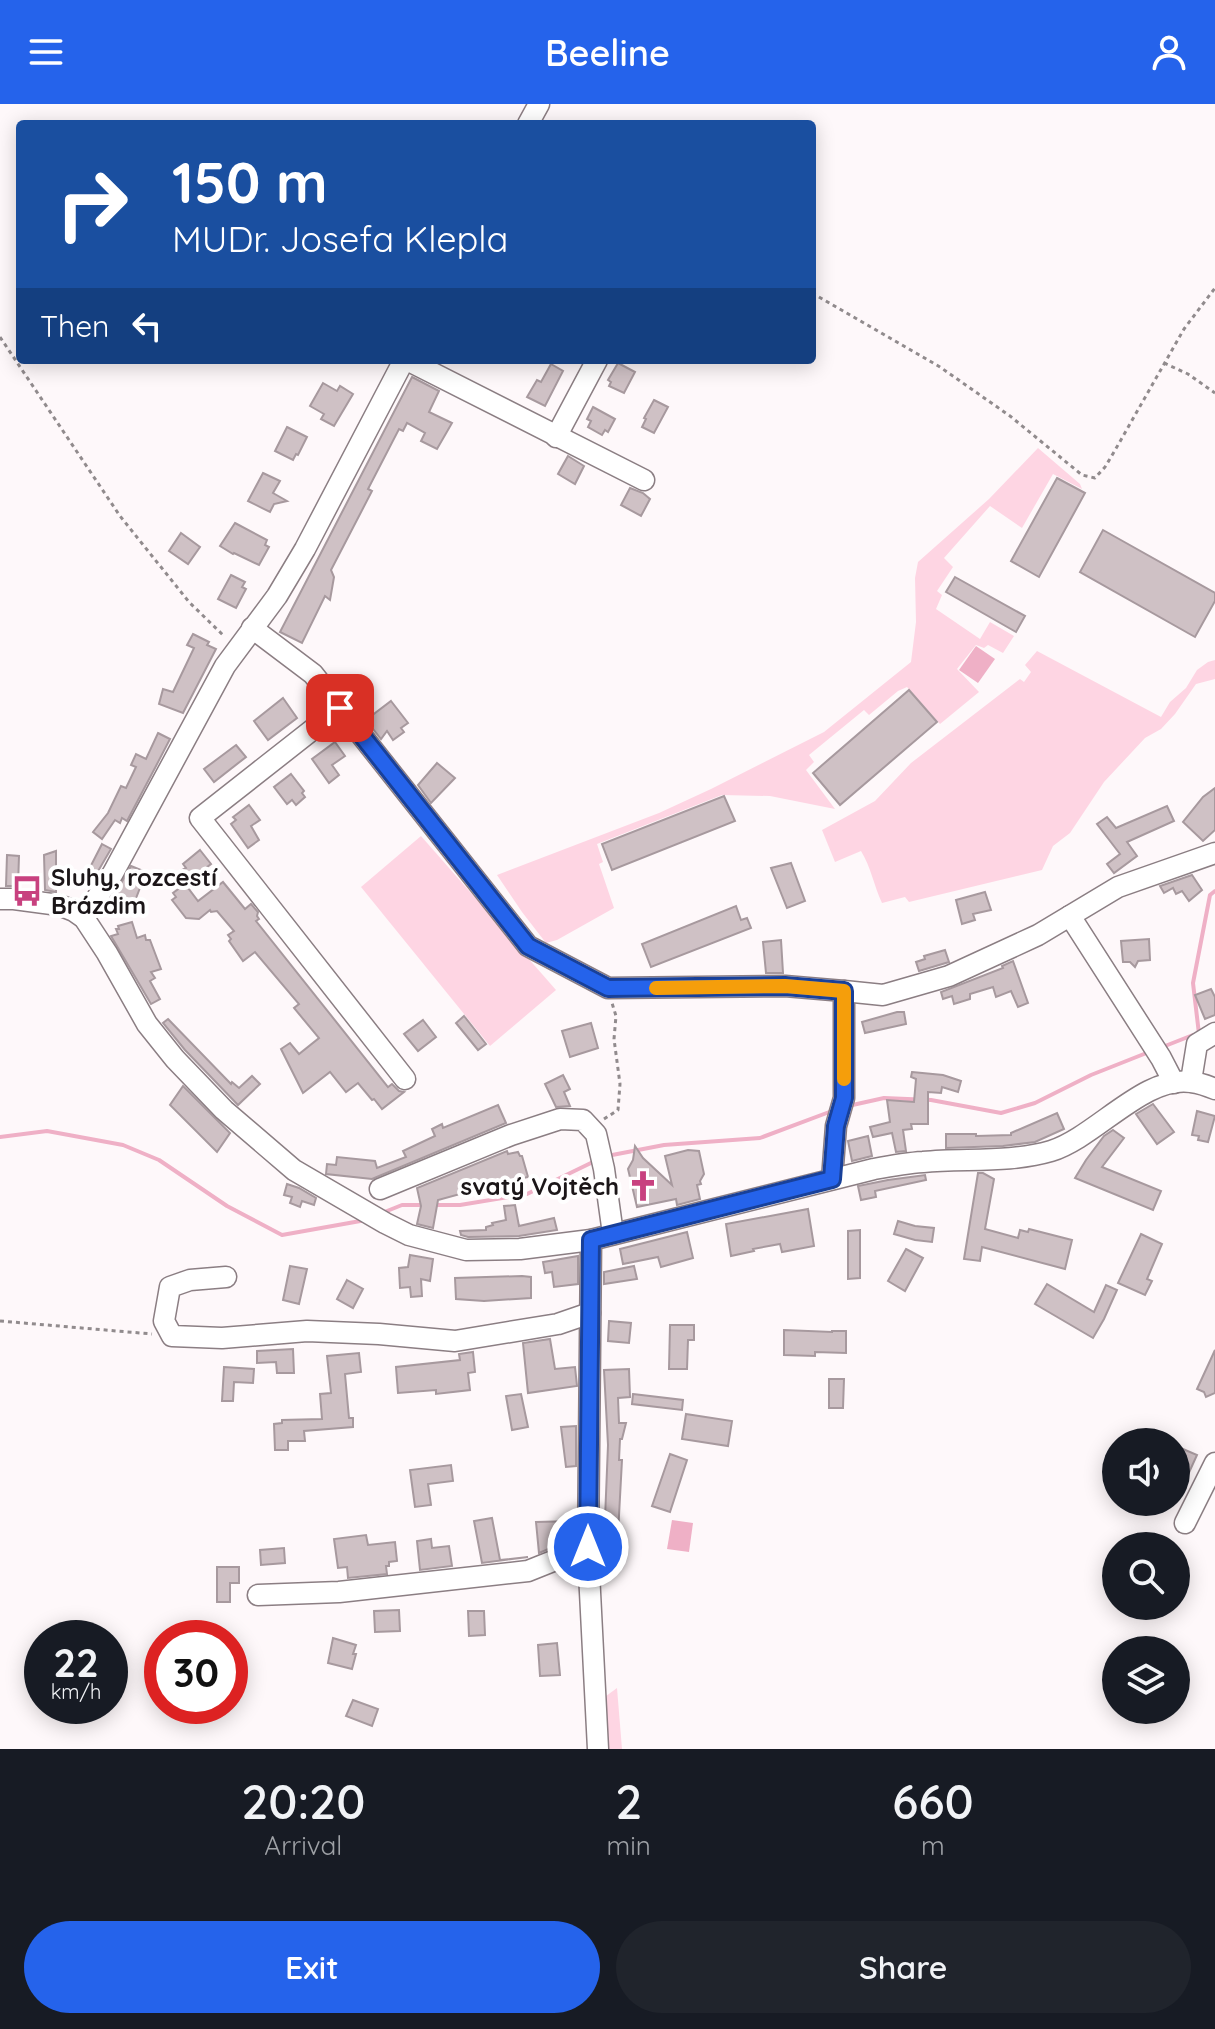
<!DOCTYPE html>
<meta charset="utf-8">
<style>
:root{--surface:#171b24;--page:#20242c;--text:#f1f3f6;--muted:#9ea1a6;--accent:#2563eb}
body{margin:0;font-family:Quicksand,sans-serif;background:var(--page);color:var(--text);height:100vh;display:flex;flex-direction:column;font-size:30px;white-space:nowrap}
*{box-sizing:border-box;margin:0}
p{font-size:26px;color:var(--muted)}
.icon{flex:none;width:44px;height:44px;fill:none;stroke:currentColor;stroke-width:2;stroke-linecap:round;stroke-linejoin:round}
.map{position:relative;height:1645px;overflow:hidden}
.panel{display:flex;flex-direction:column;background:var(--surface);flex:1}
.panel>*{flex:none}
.top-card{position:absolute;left:16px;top:16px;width:800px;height:244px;border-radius:8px;box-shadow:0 4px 20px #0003;background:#1a4fa0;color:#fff;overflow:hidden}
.controls{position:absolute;left:1102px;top:1324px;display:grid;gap:16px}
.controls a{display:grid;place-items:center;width:88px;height:88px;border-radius:50%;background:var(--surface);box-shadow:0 4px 20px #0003;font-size:40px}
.speed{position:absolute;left:24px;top:1516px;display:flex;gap:16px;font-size:40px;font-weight:700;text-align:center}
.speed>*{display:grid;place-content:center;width:104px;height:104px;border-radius:50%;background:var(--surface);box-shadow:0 4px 20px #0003;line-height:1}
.speed small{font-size:20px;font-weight:400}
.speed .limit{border:12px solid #d22;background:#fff;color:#111}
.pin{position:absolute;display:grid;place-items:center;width:68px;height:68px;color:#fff;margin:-34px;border-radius:16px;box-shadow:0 4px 12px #0006}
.me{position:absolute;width:88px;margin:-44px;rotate:0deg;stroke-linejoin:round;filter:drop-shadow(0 0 6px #0008)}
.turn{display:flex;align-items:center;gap:28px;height:168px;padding:0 24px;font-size:36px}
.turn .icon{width:104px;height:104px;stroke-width:2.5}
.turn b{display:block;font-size:56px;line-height:68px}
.then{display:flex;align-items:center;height:76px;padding:0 24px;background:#0003;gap:16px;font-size:30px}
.eta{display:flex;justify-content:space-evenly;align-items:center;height:136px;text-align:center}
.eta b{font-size:48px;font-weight:600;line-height:56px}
.cta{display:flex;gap:16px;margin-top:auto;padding:16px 24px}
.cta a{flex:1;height:92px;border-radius:48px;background:var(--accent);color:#fff;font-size:32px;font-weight:600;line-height:92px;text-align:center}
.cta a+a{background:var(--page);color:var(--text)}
header{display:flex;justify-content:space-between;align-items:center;height:104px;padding:0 24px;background:var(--accent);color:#fff;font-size:36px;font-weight:600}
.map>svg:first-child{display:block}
</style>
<header><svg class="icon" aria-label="menu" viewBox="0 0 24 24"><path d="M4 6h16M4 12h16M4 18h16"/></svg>Beeline<svg class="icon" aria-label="person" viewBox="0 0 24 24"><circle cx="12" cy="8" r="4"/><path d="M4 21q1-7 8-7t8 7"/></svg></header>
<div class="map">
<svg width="1215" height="1645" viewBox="0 0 1215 1645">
<rect width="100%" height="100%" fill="#fef8fa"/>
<g fill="#fed5e3">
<path d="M1038,344L1080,380L1082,385L1053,370L1022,424L990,402L944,454L953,463L937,487L942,491L936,505L980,535L990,518L1014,532L1003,549L988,541L984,544L976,541L957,565L979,588L940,620L907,583L898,587L869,611L864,606L809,651L814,658L806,666L835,705L770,692L722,691L597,740L603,758L599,760L614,804L557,836L546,839L522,808L497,771L659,709L711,685L824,628L911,558L916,518L915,474L918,458L989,395Z"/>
<path d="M1037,547L1161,613L1170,598L1186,584L1197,566L1208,558L1215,556V575L1196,580L1175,610L1161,625L1145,634L1104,678L1070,729L1053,742L1042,766L909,798L905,793L882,799C874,782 871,763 861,747L835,758L822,726L875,697L911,659L1020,575L1024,578L1031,568L1025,561Z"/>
<path d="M421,732L556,886L490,942L361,783Z"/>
<path d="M617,1584L622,1645H604L598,1598Z"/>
</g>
<g fill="#efb0c6">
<path d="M976,542L995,555L978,579L959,566Z"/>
<path d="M672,1416L693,1419L689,1448L667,1445Z"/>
</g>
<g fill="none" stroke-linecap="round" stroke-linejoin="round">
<g stroke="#efb0c6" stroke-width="4">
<path d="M1199,930L1193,879L1210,791L1215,787"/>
<path d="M1160,944L1193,931"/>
<path d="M848,1002L884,994L931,996L1001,1009L1035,999L1091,971L1149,948"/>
<path d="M0,1033L47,1027L123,1041L159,1056L227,1102L282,1131L366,1116"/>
<path d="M607,1052L664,1041L760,1034L832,1007"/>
<path d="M432,1101H460L527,1090L595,1057"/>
<path d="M382,1109L402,1101H423"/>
</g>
</g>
<g fill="#cfc1c5" stroke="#a7999e" stroke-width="2">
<path d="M618,259L635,268L624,289L609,282L611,278L608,276Z"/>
<path d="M551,260L563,267L545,302L527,293L537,276L541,278Z"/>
<path d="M412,273L439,287L429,308L452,319L437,345L421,337L425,329L407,319L403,327L399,325L368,385L372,387L331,466L334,473L330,496L325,492L302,539L280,528Z"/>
<path d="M323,279L337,287L340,282L353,290L334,322L321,315L324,310L310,302Z"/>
<path d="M654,296L668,303L654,329L642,323L646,315L644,314Z"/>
<path d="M593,303L615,315L608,328L605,326L602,331L588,323L591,317L587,315Z"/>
<path d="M287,323L307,333L298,351L296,350L293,356L275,347Z"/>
<path d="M568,352L584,362L575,380L558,370Z"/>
<path d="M263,369L280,377L273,389L287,397L274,400L270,408L248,397Z"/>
<path d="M1057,374L1085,389L1039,473L1011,457Z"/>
<path d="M630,384L643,389L650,395L641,412L621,401Z"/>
<path d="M235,419L267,436L265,441L269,443L259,461L234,449L233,450L220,442Z"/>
<path d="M1103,426L1215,489V497L1195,533L1080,468Z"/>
<path d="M181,429L200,443L188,460L169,447Z"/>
<path d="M231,471L245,478L242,483L246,485L236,504L218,495Z"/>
<path d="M955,473L1025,512L1016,528L946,488Z"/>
<path d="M193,530L209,538L207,541L216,545L183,609L159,600L163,585L173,588L194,544L187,541Z"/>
<path d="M909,586L937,618L840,701L813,669Z"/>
<path d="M283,594L297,614L268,636L254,617Z"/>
<path d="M391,597L408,619L401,624L404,628L393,636L387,627L381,635L366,616Z"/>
<path d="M158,629L170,635L156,662L127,717L122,714L120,719L115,716L102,735L93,728L108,709L121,682L126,684L136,663L131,661L136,650L146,655Z"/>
<path d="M335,638L345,652L332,661L339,671L329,679L312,655Z"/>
<path d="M236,641L246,653L214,678L204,665Z"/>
<path d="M437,659L455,674L431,699L418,681Z"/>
<path d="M291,670L304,687L302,689L305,693L296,701L292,696L287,700L274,683Z"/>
<path d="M1215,684V726L1203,737L1183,718L1203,693Z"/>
<path d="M724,692L735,717L612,766L602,740Z"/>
<path d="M249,701L260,716L251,722L259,736L248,744L231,720L236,716L233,713Z"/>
<path d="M1167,702L1174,717L1127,738L1137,752L1114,769L1107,760L1120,750L1097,720L1107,713L1116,724Z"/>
<path d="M102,740L111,745L90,781L83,777Z"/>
<path d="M200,746L211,760L190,776L182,766L186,764L183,760Z"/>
<path d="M56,747V788L45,786L44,751Z"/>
<path d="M7,751L19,752L18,782H6Z"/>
<path d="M791,759L805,797L787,804L771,764Z"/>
<path d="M131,762L146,768L135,797L139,798L136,809L112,803L116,788Z"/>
<path d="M1192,771L1202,786L1189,797L1182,787L1176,790L1173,784L1164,789L1160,782Z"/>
<path d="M223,778L245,805L251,800L258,808L257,812L259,815L256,817L388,983L392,980L399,987L404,988L382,1005L374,995L372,996L358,979L346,988L330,968L303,989L281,945L290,939L299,950L319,934L294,904L299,900L255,848L243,857L229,837L231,835L228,831L234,827L217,807L211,808L210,806L199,815L186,814L172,796L176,793L173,789L185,780L198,797Z"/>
<path d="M985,788L991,806L973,810L975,816L962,820L956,796Z"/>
<path d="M736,802L741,816L747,814L751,824L651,863L642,840Z"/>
<path d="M132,818L137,834L145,831L146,836H150L161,865L151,868L155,874L150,877L160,895L151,900L111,832L118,830L116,825H119L118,822Z"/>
<path d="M1149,835L1150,856L1138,857L1135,863L1130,858H1123L1121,837Z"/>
<path d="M781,836L783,869H766L763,838Z"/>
<path d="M945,846L949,858L919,867L916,858L925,855L924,852Z"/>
<path d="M1013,857L1028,899L1018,903L1011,887L996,893L993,883L970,890V895L954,900L952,892L943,895L941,888L1003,864L1002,862Z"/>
<path d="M1211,885L1215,893V911L1205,915L1195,891Z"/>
<path d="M897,908H904L906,920L865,929L862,918Z"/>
<path d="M464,912L486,940L478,946L456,919Z"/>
<path d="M168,915L231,980L232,978L239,984L252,972L260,980L238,1001L185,946L163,919Z"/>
<path d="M423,916L436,933L418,947L404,930Z"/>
<path d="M591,919L598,944L570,953L562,927Z"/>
<path d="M912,968L943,971L961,977L958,988L942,983L941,989L928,988V1020H911L912,1025L903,1026L906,1047L896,1048L892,1029L873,1033L870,1023L890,1018L887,996L914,998L916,975L911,973Z"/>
<path d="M563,971L570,985L564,988L570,1002L556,1003L545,980Z"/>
<path d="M183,982L230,1029L217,1048L170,1001Z"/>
<path d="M1153,1000L1174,1028L1157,1040L1136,1010Z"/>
<path d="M498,1001L506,1019L372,1075L326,1070L327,1060L336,1061L337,1053L375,1057L377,1064L406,1053L403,1047L435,1032L432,1025L442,1020L443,1024Z"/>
<path d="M1197,1007L1215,1012L1208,1038L1198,1036L1199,1032L1192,1031Z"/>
<path d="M1057,1009L1064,1025L1035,1038L1003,1042L946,1044V1030H976V1032L1011,1031V1029Z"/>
<path d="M1113,1026L1124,1034L1102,1063L1161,1087L1153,1106L1075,1074L1086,1056L1104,1032Z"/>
<path d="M868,1032L872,1052L852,1057L848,1037Z"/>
<path d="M635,1042L643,1054L672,1081L665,1052L688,1046L699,1047L704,1070L700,1077L701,1080L697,1081L700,1095L677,1101L676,1095L637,1103L628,1065L633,1056Z"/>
<path d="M507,1047L508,1050L518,1048L520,1052H522L528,1073L495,1080L497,1087L484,1090L482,1084L438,1096L433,1124L417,1120L421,1102L417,1084Z"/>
<path d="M978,1069H983L994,1075L985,1125L1018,1134L1020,1126L1028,1128L1029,1125L1072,1136L1065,1165L982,1143L980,1157L964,1155Z"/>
<path d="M925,1071L926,1076L875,1087L876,1093L861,1096L858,1082L888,1076Z"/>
<path d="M287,1080L299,1084L316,1094L314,1101L302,1097L300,1103L290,1099L292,1093L284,1091Z"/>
<path d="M515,1101L519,1122L554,1114L557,1126L519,1132L468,1133L461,1131L460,1127L486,1126V1123L493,1121L492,1119L506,1116L504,1102Z"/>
<path d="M808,1105L814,1142L782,1148L780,1140L753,1145L754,1147L731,1152L726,1120Z"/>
<path d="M898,1117L915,1122L934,1124L932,1138L915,1136L894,1130Z"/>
<path d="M860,1126V1174L848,1175V1127Z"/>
<path d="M687,1128L693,1154L661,1163L658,1153L623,1160L620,1145Z"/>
<path d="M1141,1130L1162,1140L1147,1175L1152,1177L1145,1191L1118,1179Z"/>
<path d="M906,1145L923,1154L905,1187L888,1177Z"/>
<path d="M410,1151L433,1155L430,1177L421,1175L422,1192L411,1193L410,1183L400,1184L399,1164L408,1163Z"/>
<path d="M578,1152V1180L554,1183L552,1168L545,1169L543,1158Z"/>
<path d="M290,1162L307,1165L299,1200L283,1196Z"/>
<path d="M634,1162L637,1175L604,1180V1168Z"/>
<path d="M522,1172L531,1173V1194L484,1197L456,1195L455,1174Z"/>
<path d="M347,1176L363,1185L353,1204L337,1195Z"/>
<path d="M1047,1180L1094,1208L1106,1181L1117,1186L1104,1215L1093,1234L1035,1200Z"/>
<path d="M609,1217L631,1219L629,1239L608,1237Z"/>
<path d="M670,1221H694V1236H688L687,1265H669Z"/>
<path d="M784,1226L832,1228V1227H846V1249L815,1248V1252L784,1251Z"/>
<path d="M550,1235L555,1265L575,1263L577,1282L528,1289L523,1239Z"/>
<path d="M293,1245L294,1269H277L276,1258L257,1259V1247Z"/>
<path d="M1215,1246V1289L1206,1293L1204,1288L1197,1285Z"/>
<path d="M473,1248L475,1268L468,1269L470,1286L436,1290V1286L398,1289L396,1263L460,1256L459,1250Z"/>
<path d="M359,1249L361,1268L345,1270L349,1314H353V1323L304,1327L305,1337H288V1346H275L274,1320L282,1319V1316L322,1315L320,1290L331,1289L327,1252Z"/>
<path d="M224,1263L254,1265L253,1279L234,1278L233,1297H222Z"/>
<path d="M629,1265L630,1293L618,1294L619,1319H626L622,1335H620L619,1356H622L616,1467L603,1464L608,1341L604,1266Z"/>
<path d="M829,1275H844L843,1304H829Z"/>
<path d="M521,1290L528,1323L512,1326L506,1292Z"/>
<path d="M633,1290L683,1296L682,1306L632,1300Z"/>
<path d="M686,1310L732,1317L728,1342L682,1335Z"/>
<path d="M576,1322V1362L566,1363L561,1323Z"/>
<path d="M1176,1342L1197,1351L1176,1397Z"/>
<path d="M670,1350L687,1356L670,1408L652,1402Z"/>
<path d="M451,1361L453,1377L428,1380L431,1401L415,1403L410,1366Z"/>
<path d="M492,1414L500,1456L528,1453L482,1459L474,1417Z"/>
<path d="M574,1417V1431H572V1435L539,1449L536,1418Z"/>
<path d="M366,1431L368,1441L395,1438L397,1457L389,1458V1462H386L387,1470L348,1474L347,1463L338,1464L334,1435Z"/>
<path d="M431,1435L432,1444L449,1442L452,1462L420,1466L417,1437Z"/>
<path d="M284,1444L285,1459L261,1461L260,1446Z"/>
<path d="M217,1463H239V1479H230V1498H217Z"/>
<path d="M399,1506L400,1527L375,1528L374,1507Z"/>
<path d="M468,1507H484L485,1531L469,1532Z"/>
<path d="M333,1534L356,1541L353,1550H356L352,1565L328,1559Z"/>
<path d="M557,1539L560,1571L540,1572L538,1541Z"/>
<path d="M353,1596L378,1605L372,1622L346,1612Z"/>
</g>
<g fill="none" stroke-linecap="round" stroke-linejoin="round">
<defs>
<g id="minor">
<path d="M528,20L539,0"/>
<path d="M407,256L644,376"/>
<path d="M556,333L597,256"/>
<path d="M252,524L313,570L528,842L608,884L785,882L844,887V994L836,1022L832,1075"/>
<path d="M340,604L200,714L405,975"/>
<path d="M0,795H14L59,801L74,807L84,814L107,849L147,920L175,955L224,1006L294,1066L385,1119L409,1131L466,1146L520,1145L591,1136L874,1065C890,1062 907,1059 923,1058C965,1054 1010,1059 1051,1047C1096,1033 1144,971 1191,978C1199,979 1208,982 1215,985"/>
<path d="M1070,812L1161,954L1174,979"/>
<path d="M84,814L113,769L225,562L277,492L305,445L404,256"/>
<path d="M844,887L883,891L949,872L1038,831L1118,783L1215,749"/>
<path d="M1191,977L1197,940L1215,929"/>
<path d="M380,1085L511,1031L560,1015L583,1016L596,1030L604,1065L613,1130"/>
<path d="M591,1136L588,1449L598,1645"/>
<path d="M226,1173L190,1176L170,1183L164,1217L172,1232L222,1234L307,1227L379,1230L455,1237L558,1220L590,1209"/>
<path d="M1185,1419L1215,1359"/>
<path d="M258,1491L339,1488L528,1467L588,1443"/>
</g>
</defs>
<use href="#minor" stroke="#8b7e83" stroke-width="23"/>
<g stroke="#918b8d" stroke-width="3" stroke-dasharray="4 4" stroke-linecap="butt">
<path d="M812,189L940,263L1010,312L1082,371L1095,374L1105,363L1114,348L1184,225L1215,184"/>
<path d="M0,233L120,412L189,498L225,533"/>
<path d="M1164,259L1188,270L1215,289"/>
<path d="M604,1015L618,1006L620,980L614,935L616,912L612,899"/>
<path d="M0,1217L152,1230"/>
</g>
<use href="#minor" stroke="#fff" stroke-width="20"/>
</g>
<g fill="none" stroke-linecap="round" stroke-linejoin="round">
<defs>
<path id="route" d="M340,604L528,842L608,884L785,882L844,887V994L836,1022L832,1075L591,1136L588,1443"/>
</defs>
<use href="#route" stroke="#184099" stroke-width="20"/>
<use href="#route" stroke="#2563eb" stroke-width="14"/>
<path stroke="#f59e0b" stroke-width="14" d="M656,884L785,882L844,887V975"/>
</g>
<defs>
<symbol id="bus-bare" viewBox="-9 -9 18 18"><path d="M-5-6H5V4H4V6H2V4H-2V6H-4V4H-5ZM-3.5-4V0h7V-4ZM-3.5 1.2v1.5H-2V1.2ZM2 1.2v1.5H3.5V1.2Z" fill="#c8417f" stroke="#fff" stroke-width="2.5" paint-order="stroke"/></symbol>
<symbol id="church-bare" viewBox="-9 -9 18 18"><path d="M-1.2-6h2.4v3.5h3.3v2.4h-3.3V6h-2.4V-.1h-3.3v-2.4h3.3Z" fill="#c8417f" stroke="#fff" stroke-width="2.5" paint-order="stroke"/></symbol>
</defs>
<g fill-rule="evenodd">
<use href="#bus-bare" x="5" y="765" width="44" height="44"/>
<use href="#church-bare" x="621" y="1060" width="44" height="44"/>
</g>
<g text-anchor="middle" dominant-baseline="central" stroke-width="8" stroke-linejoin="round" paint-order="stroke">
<g font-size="24" font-weight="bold" fill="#1b1618" stroke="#fff" text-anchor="start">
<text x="51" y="773">Sluhy, rozcestí<tspan x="51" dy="28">Brázdim</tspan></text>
<text x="619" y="1082" text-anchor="end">svatý Vojtěch</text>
</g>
</g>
</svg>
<div class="controls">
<a><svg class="icon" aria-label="sound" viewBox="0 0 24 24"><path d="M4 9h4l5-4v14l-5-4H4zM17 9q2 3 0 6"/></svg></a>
<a><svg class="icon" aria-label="search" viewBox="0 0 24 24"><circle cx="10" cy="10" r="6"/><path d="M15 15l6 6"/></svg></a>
<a><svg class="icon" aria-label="layers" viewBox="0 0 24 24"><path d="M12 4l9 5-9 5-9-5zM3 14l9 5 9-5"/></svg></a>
</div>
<div class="speed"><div>22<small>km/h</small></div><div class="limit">30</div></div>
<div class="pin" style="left:340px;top:604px;background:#d93025"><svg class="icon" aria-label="arrive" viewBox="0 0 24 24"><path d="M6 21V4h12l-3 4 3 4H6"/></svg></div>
<svg class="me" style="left:588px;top:1443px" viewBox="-20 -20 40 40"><circle r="17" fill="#2563eb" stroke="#fff" stroke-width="3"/><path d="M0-11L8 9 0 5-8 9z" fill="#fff"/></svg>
<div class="top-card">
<div class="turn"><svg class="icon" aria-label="right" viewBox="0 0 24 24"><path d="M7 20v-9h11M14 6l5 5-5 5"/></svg><div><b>150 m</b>MUDr. Josefa Klepla</div></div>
<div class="then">Then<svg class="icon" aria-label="left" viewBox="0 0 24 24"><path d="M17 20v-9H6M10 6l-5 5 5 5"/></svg></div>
</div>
</div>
<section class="panel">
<div class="eta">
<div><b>20:20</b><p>Arrival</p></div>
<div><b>2</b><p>min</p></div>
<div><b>660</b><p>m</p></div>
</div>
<div class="cta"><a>Exit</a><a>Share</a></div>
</section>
